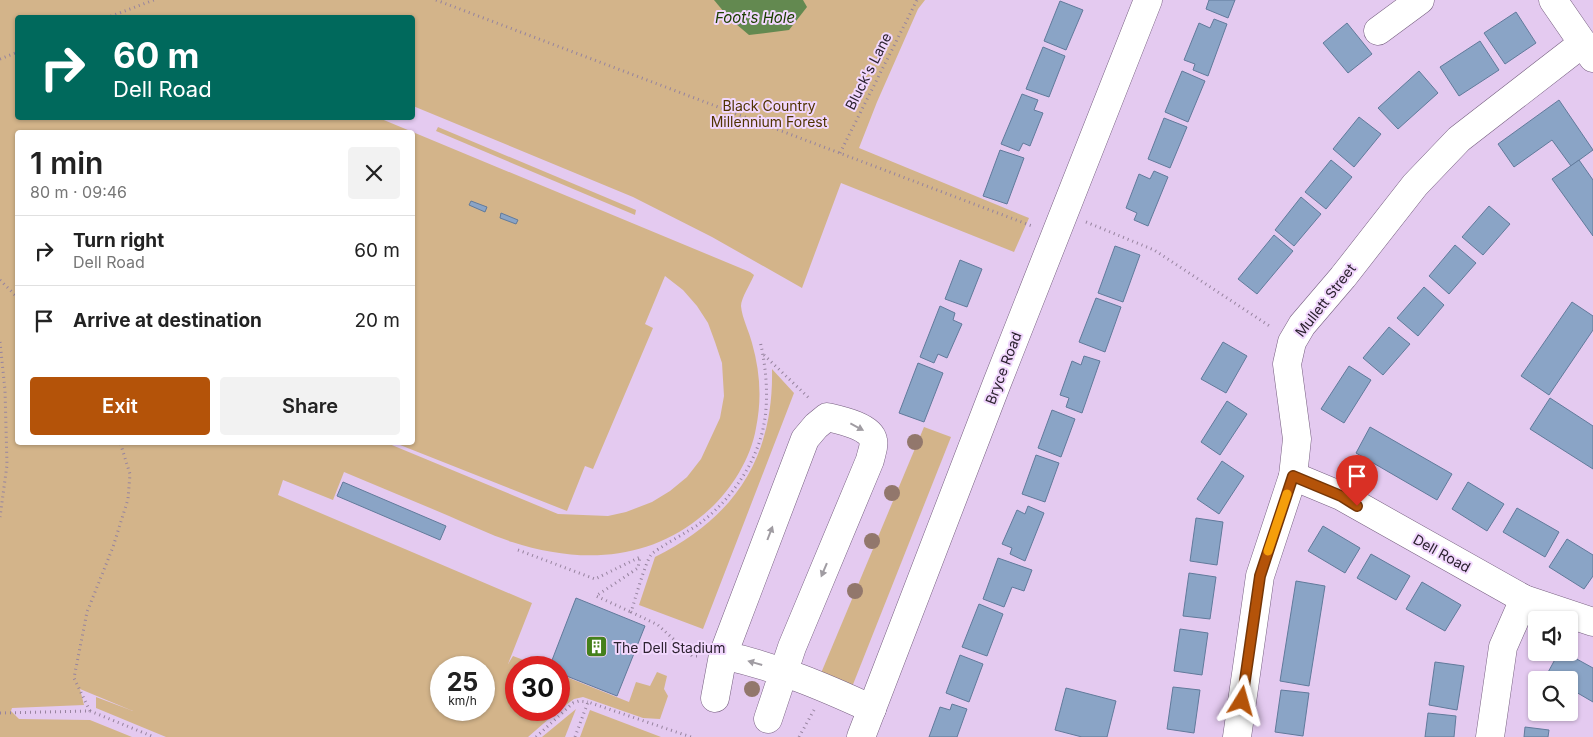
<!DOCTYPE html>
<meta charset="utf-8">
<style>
:root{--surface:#fff;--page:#f2f2f2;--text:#222;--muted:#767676;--line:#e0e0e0;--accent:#b45309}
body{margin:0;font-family:Inter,sans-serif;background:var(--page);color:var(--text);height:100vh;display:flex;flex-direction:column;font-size:19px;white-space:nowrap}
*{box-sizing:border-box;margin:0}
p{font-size:16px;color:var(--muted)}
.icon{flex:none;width:28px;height:28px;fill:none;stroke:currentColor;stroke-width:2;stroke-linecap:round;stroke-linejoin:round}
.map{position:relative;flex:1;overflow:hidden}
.drawer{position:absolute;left:15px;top:130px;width:400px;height:315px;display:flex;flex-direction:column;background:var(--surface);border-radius:5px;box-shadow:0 1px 4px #0004}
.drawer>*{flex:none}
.top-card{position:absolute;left:15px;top:15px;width:400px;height:105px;border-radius:5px;box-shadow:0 1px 4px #0004;background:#00695c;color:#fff;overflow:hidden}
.fabs{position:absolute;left:1528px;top:611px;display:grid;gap:10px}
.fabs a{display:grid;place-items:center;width:50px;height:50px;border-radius:5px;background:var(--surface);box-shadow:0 1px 4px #0004;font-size:25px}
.speed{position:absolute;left:430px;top:656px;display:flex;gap:10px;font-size:25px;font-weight:700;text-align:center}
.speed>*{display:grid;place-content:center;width:65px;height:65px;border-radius:50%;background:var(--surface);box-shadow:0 1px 4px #0004;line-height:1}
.speed small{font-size:12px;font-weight:400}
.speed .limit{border:8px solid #d22;background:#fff;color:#111}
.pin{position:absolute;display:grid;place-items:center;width:42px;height:42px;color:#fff;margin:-51px -21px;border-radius:50% 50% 50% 0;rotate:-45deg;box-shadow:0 0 5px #0007}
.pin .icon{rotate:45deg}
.me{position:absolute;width:55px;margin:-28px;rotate:8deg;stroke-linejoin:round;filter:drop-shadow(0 0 4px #0008)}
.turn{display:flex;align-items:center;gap:18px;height:105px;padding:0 15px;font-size:22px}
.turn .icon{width:65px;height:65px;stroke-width:2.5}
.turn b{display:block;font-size:35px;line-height:42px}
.round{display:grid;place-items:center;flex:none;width:52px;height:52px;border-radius:5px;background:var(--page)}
.headline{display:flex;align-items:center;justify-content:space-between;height:85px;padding:0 15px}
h1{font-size:30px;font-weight:600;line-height:38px}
.cta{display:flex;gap:10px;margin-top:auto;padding:10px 15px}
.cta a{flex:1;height:58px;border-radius:5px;background:var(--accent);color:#fff;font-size:20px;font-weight:600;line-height:58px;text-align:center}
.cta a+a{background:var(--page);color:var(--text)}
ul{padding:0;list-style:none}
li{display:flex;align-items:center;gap:15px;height:70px;padding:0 15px;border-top:1px solid var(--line)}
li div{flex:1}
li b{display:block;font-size:19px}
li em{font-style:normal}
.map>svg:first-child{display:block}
</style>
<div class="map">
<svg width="1593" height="737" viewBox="0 0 1593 737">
<rect width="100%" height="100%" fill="#e4caf0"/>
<g fill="#d3b48a" fill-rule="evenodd">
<path d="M0,0H925L918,9L877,102L859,148L1029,218L1014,252L841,183L802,288L712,237L633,197L413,106L412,18H18V118H379L750,272L754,275C751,283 741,298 741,306C742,318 749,331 752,343C760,371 762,399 756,428C750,463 726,498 698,519C643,562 577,563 512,542C491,535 470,525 449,516C414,501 379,487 344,472L333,500L283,480L278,495L532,603L508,664L513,656L542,667L516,668V710H559L528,737H166L96,708V697L133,711L80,689L84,705L12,708L11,711L19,719L90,720L132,737H0ZM18,132H412V442L395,443L567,511L585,466L593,469L653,328L645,324L665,276L683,290L697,306L708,323L715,342L722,363L724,396L720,418L701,459L687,477L670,491L652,502L626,512L608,516L558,514L387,443L18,442ZM441,668H484V710H441Z"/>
<path d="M438,127L636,210L635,215L436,131Z"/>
<path d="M772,369L794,393L703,629L639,605L655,557C734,518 774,458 772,369Z"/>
<path d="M924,427L951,437L852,687L819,678Z"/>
<path d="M657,672L667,676L664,689L668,696L660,719L643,718L583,697L574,699L559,710V674L629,702L636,682L650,686Z"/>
<path d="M576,709L565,737H542Z"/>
<path d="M590,710L661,737H580Z"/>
</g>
<path fill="#638950" d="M714,0H803L807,7L789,30L749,35L729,18Z"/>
<g fill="#8aa4c6" stroke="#617a9b">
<path d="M1209,0H1235L1228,18L1206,9Z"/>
<path d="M1060,1L1083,10L1066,50L1044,41Z"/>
<path d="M1516,12L1536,43L1505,64L1484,33Z"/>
<path d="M1214,19L1227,24L1208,76L1193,70L1195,64L1184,60L1199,23L1210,28Z"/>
<path d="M1347,23L1372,54L1348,73L1323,43Z"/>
<path d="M1480,41L1499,70L1459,96L1440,67Z"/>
<path d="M1043,47L1065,56L1049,97L1026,89Z"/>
<path d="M1182,71L1205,81L1188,122L1165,112Z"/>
<path d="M1419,71L1438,93L1398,129L1378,108Z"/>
<path d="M1022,94L1038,100L1034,110L1043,113L1030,146L1023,143L1019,151L1001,144Z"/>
<path d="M1559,100L1593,150L1571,166L1552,140L1514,167L1498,144Z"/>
<path d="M1359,117L1381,134L1354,167L1333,149Z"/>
<path d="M1164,118L1187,127L1170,168L1148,159Z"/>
<path d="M1000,150L1024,158L1007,204L983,196Z"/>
<path d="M1331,160L1352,177L1326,209L1305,192Z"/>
<path d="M1579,160L1593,180V236L1552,179Z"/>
<path d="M1154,171L1168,177L1148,226L1134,220L1137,213L1126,208L1139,174L1150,179Z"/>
<path d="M1301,197L1321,214L1294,246L1275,230Z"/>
<path d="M471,201L487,207L485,212L469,205Z"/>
<path d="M1489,206L1510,224L1483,255L1462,237Z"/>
<path d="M501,213L518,220L516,224L500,218Z"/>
<path d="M1274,235L1293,251L1257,294L1238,279Z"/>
<path d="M1455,245L1476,263L1449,294L1429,276Z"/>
<path d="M1115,246L1140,255L1123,302L1098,293Z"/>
<path d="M960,260L982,269L967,307L945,299Z"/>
<path d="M1424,287L1444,305L1418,336L1397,318Z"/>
<path d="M1096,298L1121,307L1105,352L1079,342Z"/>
<path d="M1572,302L1593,316V330L1549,395L1521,376Z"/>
<path d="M940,306L955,313L953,320L962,324L947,358L938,354L934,363L920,357Z"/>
<path d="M1389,327L1410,344L1383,375L1363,358Z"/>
<path d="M1223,342L1247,356L1226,393L1201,379Z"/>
<path d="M1084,356L1100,361L1082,413L1066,407L1069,398L1060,395L1072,361L1081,365Z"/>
<path d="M918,363L943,373L924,422L899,413Z"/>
<path d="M1349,366L1371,380L1344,423L1321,409Z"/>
<path d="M1550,398L1593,426V469L1530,429Z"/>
<path d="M1227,401L1247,414L1220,455L1201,442Z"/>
<path d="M1052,410L1075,419L1061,457L1038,448Z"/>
<path d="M1370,427L1452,474L1437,500L1356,453Z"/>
<path d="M1036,455L1059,463L1045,502L1022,494Z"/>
<path d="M1222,461L1244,476L1219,514L1197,499Z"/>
<path d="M343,482L446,526L440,540L337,496Z"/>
<path d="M1468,482L1504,504L1487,531L1452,509Z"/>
<path d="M1028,506L1044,513L1025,561L1010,554L1012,548L1002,544L1017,510L1025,514Z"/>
<path d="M1517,508L1559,532L1545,557L1503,532Z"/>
<path d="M1196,518L1223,522L1217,565L1190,561Z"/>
<path d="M1323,526L1360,548L1345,573L1308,551Z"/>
<path d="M1567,539L1593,555V576L1584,589L1549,567Z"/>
<path d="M1371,554L1410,576L1396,600L1357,578Z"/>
<path d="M998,558L1032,570L1024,591L1012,587L1004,607L983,599Z"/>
<path d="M1189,573L1216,577L1210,619L1183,616Z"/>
<path d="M1296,581L1325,586L1309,686L1280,681Z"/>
<path d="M1422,582L1461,605L1445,631L1406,609Z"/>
<path d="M576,598L645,626L617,696L559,673V668H549Z"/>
<path d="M979,604L1003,614L987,656L962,647Z"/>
<path d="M1180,629L1208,633L1202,675L1174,671Z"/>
<path d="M1559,652H1564L1593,668V702L1569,688V680H1554L1546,676Z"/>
<path d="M960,655L983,664L969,702L946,693Z"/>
<path d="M1435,662L1464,666L1457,710L1429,705Z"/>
<path d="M1173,687L1200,690L1194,733L1167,729Z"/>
<path d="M1066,688L1116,701L1107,737H1082L1055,730Z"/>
<path d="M1281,690L1309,693L1303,736L1275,732Z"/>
<path d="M952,704L967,709L957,737H929L940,707L950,710Z"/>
<path d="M1428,713L1456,716L1454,737H1425Z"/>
<path d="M1525,727L1549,730L1548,737H1524Z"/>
</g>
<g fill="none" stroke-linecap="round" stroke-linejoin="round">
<defs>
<g id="minor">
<path d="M1553,0L1593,58"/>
<path d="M1378,31L1420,0"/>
<path d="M1293,476L1341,496L1524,599L1593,622"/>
<path d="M715,698L723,655"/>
<path d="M768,719L792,647L870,460C871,454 875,446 873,440C870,426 839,420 827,417L816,426L805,439L723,655C777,667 822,686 872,709"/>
<path d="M861,737L997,383L1148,0"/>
<path d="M1237,737L1260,576L1293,476L1297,439L1287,364L1292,342L1302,325L1343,277L1415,185L1459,139L1583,43"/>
<path d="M1490,737L1503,647L1524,599"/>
</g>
</defs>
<use href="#minor" stroke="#776081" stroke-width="29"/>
<g stroke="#96839e" stroke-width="3" stroke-dasharray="1 4" stroke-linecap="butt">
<path d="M436,0L1032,226"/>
<path d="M106,18L154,0"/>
<path d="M0,59L18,52"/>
<path d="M840,153L917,0"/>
<path d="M1086,222L1154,250L1271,327"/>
<path d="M0,280L18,298"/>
<path d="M0,342L5,390L7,465L0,517"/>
<path d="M764,355L810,399"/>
<path d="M518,550L595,579L640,557L638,568L596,596L631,612"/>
<path d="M697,656H692L658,625L631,612C635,600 645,563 651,555C654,550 691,530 699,524C730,501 757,463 764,424C769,398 766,366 760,341"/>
<path d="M90,711L74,678L87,612L113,547L128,499L130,474L120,442"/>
<path d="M0,713L90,711L154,737"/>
<path d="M536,737L573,703L579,701L588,702"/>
<path d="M575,737L588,702L691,737"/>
<path d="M799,737L814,710"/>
</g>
<use href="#minor" stroke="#fff" stroke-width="28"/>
</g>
<g fill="#92776c">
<circle cx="915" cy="442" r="8"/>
<circle cx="892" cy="493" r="8"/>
<circle cx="872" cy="541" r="8"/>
<circle cx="855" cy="591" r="8"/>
<circle cx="752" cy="689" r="8"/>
</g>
<defs><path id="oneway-solid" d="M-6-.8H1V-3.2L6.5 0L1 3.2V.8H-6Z" transform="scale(1.25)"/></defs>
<g fill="#a09ca2">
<use href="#oneway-solid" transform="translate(857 427) rotate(28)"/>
<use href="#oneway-solid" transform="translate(770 533) rotate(-69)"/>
<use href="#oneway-solid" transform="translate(824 570) rotate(113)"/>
<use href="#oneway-solid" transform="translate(755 663) rotate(-164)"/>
</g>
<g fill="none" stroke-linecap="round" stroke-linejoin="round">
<defs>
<path id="route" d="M1242,701L1260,576L1293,476L1341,496L1357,506"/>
</defs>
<use href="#route" stroke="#753606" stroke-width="12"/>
<use href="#route" stroke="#b45309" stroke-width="9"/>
<path stroke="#f59e0b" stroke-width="9" d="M1268,551L1287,494"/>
</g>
<defs>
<symbol id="building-square" viewBox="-11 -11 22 22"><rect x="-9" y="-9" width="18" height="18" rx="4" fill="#45801b" stroke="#f1d7fd"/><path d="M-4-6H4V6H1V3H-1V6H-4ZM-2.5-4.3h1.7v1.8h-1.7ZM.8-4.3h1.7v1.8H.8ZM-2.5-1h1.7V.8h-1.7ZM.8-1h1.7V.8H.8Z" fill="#fff"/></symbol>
</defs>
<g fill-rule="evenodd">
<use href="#building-square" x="584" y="634" width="25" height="25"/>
</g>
<g text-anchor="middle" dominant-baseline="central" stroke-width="4" stroke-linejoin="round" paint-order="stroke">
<g font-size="14" fill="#2c2230" stroke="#f1d7fd">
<text transform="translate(868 71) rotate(-63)">Bluck's Lane</text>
<text transform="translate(1325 300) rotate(-52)">Mullett Street</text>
<text transform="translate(1003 368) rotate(-69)">Bryce Road</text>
<text transform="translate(1442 553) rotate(29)">Dell Road</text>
</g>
<g font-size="14" fill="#4f3300" stroke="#f1d7fd">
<text x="769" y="105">Black Country<tspan x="769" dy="16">Millennium Forest</tspan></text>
</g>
<g font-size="14" fill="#2c2230" stroke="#f1d7fd" text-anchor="start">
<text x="613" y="647">The Dell Stadium</text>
</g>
<g font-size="15" font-style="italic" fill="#1c4000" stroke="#f1d7fd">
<text x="755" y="17">Foot's Hole</text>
</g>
</g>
</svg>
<div class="fabs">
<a><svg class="icon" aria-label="sound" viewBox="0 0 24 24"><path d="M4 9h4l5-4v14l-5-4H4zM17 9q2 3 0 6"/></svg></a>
<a><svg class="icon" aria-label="search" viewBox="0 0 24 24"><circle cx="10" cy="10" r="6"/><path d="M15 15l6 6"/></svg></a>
</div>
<div class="speed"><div>25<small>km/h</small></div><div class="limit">30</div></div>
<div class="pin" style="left:1357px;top:506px;background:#d93025"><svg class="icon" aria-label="arrive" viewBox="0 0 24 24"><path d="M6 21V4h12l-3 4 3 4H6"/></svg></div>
<svg class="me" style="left:1242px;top:701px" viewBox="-20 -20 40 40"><path d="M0-17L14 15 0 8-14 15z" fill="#b45309" stroke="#fff" stroke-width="4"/></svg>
<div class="top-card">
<div class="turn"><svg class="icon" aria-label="right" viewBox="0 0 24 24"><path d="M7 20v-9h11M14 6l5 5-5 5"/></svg><div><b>60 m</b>Dell Road</div></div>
</div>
<section class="drawer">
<div class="headline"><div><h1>1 min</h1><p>80 m · 09:46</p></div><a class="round"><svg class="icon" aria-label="close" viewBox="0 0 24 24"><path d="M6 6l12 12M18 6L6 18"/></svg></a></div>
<ul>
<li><svg class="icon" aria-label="right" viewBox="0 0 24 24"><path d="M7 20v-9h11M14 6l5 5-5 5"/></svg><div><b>Turn right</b><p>Dell Road</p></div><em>60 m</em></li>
<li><svg class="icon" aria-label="arrive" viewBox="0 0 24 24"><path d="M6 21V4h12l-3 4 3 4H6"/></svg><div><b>Arrive at destination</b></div><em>20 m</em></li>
</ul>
<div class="cta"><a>Exit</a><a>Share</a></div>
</section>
</div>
